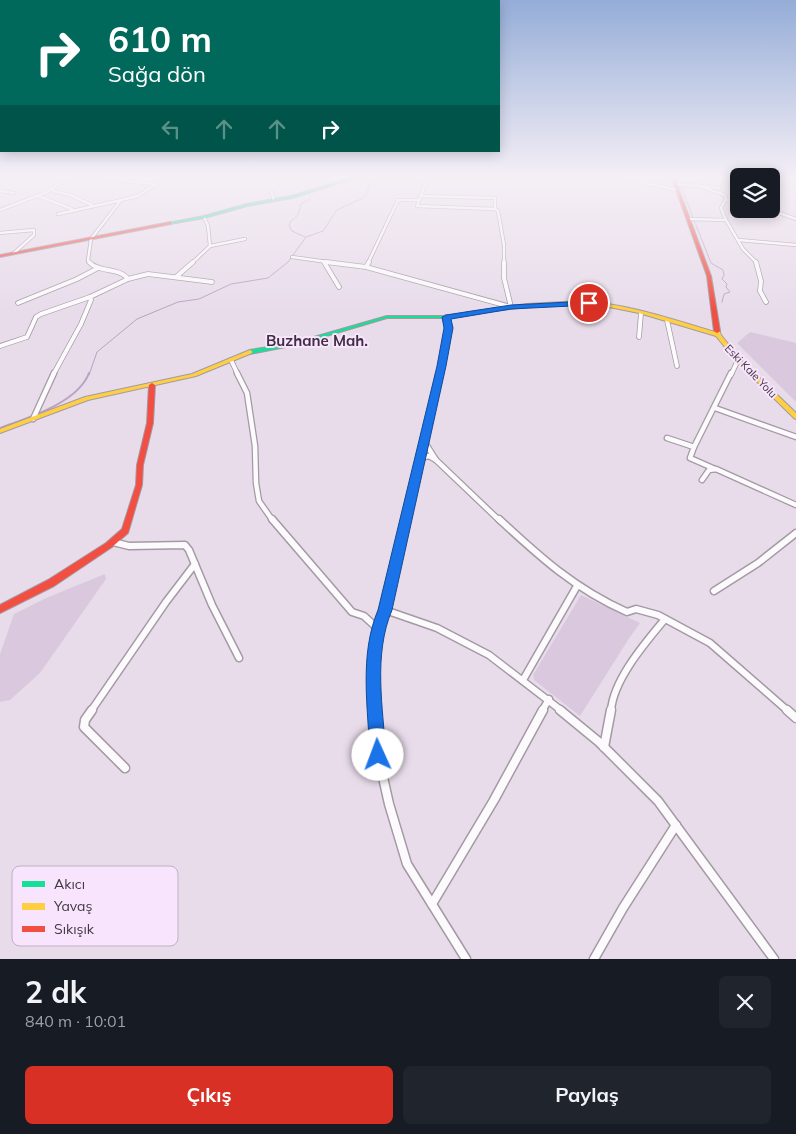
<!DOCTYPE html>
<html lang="tr">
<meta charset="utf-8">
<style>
:root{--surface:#171b24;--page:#20242c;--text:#f1f3f6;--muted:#9ea1a6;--accent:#d93025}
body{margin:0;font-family:Mulish,sans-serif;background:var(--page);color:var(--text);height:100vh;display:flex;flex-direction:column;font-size:19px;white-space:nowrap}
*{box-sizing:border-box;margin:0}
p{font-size:16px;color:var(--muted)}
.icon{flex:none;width:28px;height:28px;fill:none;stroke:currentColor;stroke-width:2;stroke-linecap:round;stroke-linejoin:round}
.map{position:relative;height:959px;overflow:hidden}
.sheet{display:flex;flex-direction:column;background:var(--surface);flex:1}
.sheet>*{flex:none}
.guide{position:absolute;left:0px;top:0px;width:500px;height:152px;box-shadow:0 2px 12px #0003;background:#00695c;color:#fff;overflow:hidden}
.tools{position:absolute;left:730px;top:168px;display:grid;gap:10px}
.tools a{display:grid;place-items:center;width:50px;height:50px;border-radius:8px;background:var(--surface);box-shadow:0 2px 12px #0003;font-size:25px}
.pin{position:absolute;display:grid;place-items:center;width:42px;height:42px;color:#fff;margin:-21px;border:2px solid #fff;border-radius:50%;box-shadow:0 1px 5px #0007}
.me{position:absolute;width:55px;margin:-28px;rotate:358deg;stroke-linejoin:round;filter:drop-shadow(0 0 4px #0008)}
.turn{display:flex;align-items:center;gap:18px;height:105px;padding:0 25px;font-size:22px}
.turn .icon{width:65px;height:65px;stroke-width:2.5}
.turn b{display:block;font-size:35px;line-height:42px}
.lanes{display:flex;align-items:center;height:48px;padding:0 25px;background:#0003;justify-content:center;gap:25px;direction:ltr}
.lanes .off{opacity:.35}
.round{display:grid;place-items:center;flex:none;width:52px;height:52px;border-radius:8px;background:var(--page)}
.overview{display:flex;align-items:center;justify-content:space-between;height:85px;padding:0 25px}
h1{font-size:30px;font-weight:700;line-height:38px}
.primary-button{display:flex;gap:10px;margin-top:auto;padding:10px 25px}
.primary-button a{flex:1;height:58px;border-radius:8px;background:var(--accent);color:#fff;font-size:20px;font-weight:700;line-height:58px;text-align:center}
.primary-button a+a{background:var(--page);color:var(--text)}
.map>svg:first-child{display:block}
</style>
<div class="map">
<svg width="796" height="959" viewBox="0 0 796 959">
<rect width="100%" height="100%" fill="#e8dcea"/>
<g fill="#dac9de">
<path d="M750,332L796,343V402L737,343Z"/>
<path d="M105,574L106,579L40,673L10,700L0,702V654L14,614L46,598Z"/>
<path d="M581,595L640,623L628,640L580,716L534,680L533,675Z"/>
</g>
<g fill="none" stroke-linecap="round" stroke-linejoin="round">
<g stroke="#baa2c0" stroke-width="1">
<path d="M677,176L680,183"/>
<path d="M681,186L695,223"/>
<path d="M696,225L711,263L723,270L724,275L722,279L727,284L726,287L730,292L724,294L722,302"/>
<path d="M305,237L292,231L289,226L291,221L298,215L301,204L310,199"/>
<path d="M89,375L97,352L137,319L178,302L199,299L231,284L268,278L288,262L306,237L323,231L337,210L365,197L374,176"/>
</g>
<path stroke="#baa2c0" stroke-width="2" d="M0,428C27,418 78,403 89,373"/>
<defs>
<g id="street-far4">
<path d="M425,176L424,188L417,206L495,209"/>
<path d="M613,176L678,190"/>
<path d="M675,184L720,188"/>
<path d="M0,191L14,193"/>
<path d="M53,191L70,195L92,205"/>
<path d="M271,191L274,200"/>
<path d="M38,196L72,209"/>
<path d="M420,196L495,198V209L498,211L504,245V263"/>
<path d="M726,200L739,201"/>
<path d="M768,209L796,219"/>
<path d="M0,210L47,192L71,176"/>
<path d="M58,214L122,200"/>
<path d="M689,219L726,220L721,208L726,199L725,195L699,186L696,176"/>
<path d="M726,220L743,249L757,263"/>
<path d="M0,233L34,230V235L14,253"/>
<path d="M739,240L796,245"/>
<path d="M210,246L245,239"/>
<path d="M292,257L335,263"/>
<path d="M324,261L325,263"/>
<path d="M90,263L88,260L91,239L121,200L138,196L156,184L106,179L103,176"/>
<path d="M192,263L210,246L208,226L204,217"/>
<path d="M368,263L398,200H419"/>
</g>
<g id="street-far3">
<path d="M89,262C99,273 119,267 128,279"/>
<path d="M324,262L339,287"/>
<path d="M326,262L366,267L511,307L504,278V262"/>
<path d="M756,262L761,281L760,291L766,302"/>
<path d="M366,267L369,262"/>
<path d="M176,277L193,262"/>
<path d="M18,303L77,279L98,268"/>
<path d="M667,320L677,366"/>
<path d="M639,337L641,313"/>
<path d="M0,346L27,337L36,317L41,314L90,297L128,279L148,274L212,282"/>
<path d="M231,360L238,375"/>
<path d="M53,375L81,324L91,300L90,297"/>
<path d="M439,375L449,329L446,317"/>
<path d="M731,375L738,360"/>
</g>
<g id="street-far2">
<path d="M237,373L247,393L255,446L256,483L259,501L273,521"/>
<path d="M715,408L796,437"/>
<path d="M33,419L54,373"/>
<path d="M667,438L694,447L690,458L715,469"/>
<path d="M694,447L731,373"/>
<path d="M420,458L429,456L436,460L424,441"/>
<path d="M436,460L500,521"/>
<path d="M702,480L709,470L716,469L796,505"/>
<path d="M406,521L439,373"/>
</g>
<g id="street-far1">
<path d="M272,519L352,612L364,616L377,628"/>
<path d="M499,519C540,557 575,589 627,612L636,609L658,615L710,643L788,711"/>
<path d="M113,542L129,546L185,545L189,550L212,605L239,658"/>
<path d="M714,591L758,563L796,533"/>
<path d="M385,610L437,628L489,655L562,711"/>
<path d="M523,680L577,586"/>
<path d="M91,711L166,602L195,564"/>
<path d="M376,711L374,666L377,628L385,610L406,519"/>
<path d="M542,711L549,699"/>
<path d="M611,711C613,680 645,643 665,619"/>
</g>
<g id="street">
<path d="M92,710L85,720L84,727L125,768"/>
<path d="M376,710L378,755L389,804L407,864L466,959"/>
<path d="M560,710L599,742L658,801L774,959"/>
<path d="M787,710L796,718"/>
<path d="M604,747L611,710"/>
<path d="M432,904L494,800L543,710"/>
<path d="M594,959L623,908L676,825"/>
</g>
<g id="fast">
<path d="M357,176H363L292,198L247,206L204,218L170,224L168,223L204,216L247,204L291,196Z"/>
<path d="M476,311H478V313L446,318H387L296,345L250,354L247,352L250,350L293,343L387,316H446Z"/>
</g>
<g id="slow">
<path d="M582,301C628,304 671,319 715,332V330H719L721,335L740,359L796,413V419L794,418L736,361L716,336L639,313L599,305L582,304L546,305L476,313L474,312L476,311L527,304Z"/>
<path d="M250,350L252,351V353L196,376L88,400L0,433V429L85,397L192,374Z"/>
</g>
<g id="jam">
<path d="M671,176H674L711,276L720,331L719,332L717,333L714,331L707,276Z"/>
<path d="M170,222H171V224L0,257V255Z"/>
<path d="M152,383L155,385L153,423L143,465L142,485L128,533L112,547L54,586L0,613V605L48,580L106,543L122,529L136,485L137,465L147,423L149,385Z"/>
</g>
</defs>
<use href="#street-far4" stroke="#a39aa4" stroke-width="4"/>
<use href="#street-far3" stroke="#a39aa4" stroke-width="5.5"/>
<use href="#street-far2" stroke="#a39aa4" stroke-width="7"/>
<use href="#street-far1" stroke="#a39aa4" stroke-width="9"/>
<use href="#street" stroke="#a39aa4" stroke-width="11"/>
<use href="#fast" stroke="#a39aa4" stroke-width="2"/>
<use href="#slow" stroke="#a39aa4" stroke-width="2"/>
<use href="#jam" stroke="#a39aa4" stroke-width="2"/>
<use href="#street-far4" stroke="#fcfafc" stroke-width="2.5"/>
<use href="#street-far3" stroke="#fcfafc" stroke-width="4"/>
<use href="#street-far2" stroke="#fcfafc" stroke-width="4.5"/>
<use href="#street-far1" stroke="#fcfafc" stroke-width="6"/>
<use href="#street" stroke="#fcfafc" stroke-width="8"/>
<use href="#fast" fill="#16e098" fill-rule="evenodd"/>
<use href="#slow" fill="#ffcf43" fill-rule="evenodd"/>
<use href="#jam" fill="#f24e42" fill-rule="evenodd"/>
</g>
<linearGradient id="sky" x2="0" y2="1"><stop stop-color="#95add8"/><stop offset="0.57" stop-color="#f5eff6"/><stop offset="1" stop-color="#f5eff6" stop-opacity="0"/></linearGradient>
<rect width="796" height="311" fill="url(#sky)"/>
<path fill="#1a73e8" stroke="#114b97" d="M589,301L593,303L592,305L511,309L451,319L453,328L446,366L392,610C373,655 383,708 386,755L384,761L378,764L372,761L370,755C368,708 359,655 378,610L437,366L444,328L442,317L446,315L511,305Z"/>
<g text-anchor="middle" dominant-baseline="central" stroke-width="4" stroke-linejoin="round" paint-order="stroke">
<g font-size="11" fill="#403842" stroke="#f8e4fd">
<text transform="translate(751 371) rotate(46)">Eski Kale Yolu</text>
</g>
<g font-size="15" font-weight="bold" fill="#3f2f43" stroke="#f8e4fd">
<text x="317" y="340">Buzhane Mah.</text>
</g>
</g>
<rect x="12" y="866" width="166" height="80" rx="8" fill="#f8e4fd" stroke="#c1b0c5" stroke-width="1"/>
<rect x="22" y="881" width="23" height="6" fill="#16e098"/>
<rect x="22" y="903" width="23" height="7" fill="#ffcf43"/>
<rect x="22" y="926" width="23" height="6" fill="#f24e42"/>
<g font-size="14" fill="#403842">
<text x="54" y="889">Akıcı</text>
<text x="54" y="911">Yavaş</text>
<text x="54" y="934">Sıkışık</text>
</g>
</svg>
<div class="tools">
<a><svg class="icon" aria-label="layers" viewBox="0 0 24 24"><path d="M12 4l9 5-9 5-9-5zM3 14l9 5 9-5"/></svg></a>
</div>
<div class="pin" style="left:589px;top:303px;background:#d93025"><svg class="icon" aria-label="arrive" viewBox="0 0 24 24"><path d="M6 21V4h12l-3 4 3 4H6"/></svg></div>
<svg class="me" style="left:378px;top:755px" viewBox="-20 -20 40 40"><circle r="19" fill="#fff"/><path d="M0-13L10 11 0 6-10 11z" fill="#1a73e8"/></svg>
<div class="guide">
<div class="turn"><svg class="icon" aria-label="right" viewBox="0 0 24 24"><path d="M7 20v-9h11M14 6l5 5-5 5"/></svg><div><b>610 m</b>Sağa dön</div></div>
<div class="lanes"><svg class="icon off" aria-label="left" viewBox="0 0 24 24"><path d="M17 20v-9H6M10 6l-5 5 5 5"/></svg><svg class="icon off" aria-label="ahead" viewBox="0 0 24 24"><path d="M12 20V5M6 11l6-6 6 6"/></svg><svg class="icon off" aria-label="ahead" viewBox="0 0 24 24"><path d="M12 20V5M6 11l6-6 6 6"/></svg><svg class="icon" aria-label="right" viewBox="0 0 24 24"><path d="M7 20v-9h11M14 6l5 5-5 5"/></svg></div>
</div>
</div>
<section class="sheet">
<div class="overview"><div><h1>2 dk</h1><p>840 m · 10:01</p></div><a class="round"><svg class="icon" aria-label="close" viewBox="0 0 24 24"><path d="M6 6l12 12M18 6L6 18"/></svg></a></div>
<div class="primary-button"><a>Çıkış</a><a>Paylaş</a></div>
</section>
